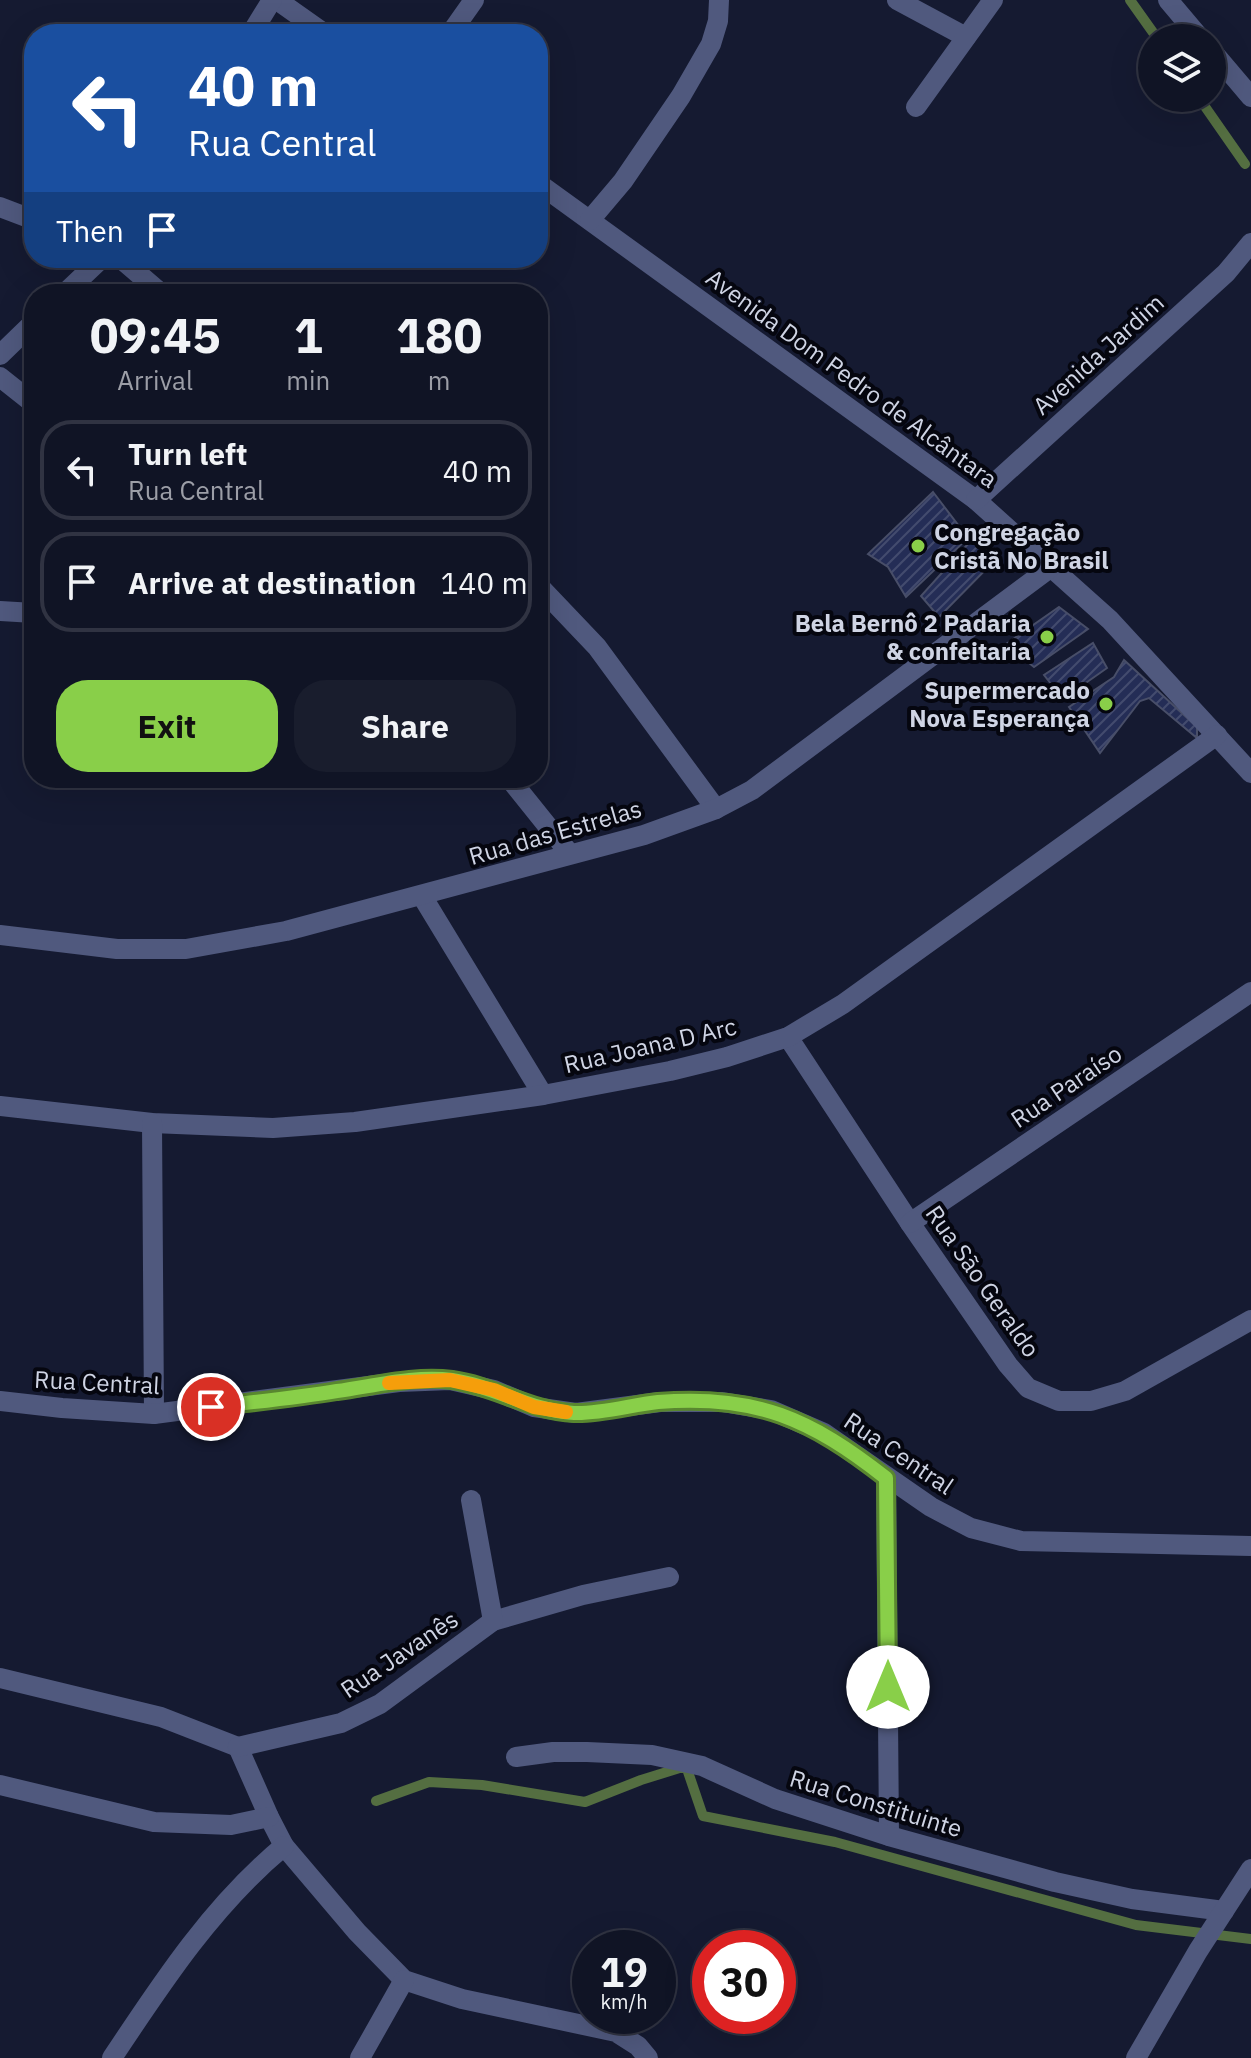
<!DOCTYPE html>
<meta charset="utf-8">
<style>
:root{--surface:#101425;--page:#191d2d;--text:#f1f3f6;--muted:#9c9ea7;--line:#303342;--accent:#89cf49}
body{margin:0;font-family:"IBM Plex Sans",sans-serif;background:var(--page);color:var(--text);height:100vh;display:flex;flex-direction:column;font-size:30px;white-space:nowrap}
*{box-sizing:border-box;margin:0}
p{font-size:26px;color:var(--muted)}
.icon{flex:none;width:44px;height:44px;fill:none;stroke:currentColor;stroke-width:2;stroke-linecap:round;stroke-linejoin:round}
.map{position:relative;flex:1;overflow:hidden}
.side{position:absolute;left:24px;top:284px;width:524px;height:504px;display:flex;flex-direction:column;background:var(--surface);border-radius:32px;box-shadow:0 8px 32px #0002,0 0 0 2px var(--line)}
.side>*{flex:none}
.banner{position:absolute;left:24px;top:24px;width:524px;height:244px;border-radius:32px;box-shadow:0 8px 32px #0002,0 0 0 2px var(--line);background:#1a4fa0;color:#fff;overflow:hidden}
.fabs{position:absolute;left:1138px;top:24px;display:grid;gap:16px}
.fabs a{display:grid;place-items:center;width:88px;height:88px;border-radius:50%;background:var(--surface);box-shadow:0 8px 32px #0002,0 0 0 2px var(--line);font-size:40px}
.speed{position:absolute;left:572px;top:1930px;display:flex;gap:16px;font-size:40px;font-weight:700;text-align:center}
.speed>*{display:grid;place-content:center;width:104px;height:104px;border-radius:50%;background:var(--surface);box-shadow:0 8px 32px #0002,0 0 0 2px var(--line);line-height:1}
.speed small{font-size:20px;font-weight:400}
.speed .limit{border:12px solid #d22;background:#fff;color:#111}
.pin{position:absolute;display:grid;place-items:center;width:68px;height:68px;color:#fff;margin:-34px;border:4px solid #fff;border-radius:50%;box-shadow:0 2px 8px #0007}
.me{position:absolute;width:88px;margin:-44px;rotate:0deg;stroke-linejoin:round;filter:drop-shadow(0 0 6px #0008)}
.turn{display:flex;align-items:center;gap:28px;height:168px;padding:0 32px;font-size:36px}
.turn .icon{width:104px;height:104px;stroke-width:2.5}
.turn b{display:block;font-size:56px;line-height:68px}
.then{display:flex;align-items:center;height:76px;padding:0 32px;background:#0003;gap:16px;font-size:30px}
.eta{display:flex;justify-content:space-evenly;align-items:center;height:136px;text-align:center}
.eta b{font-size:48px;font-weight:700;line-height:56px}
.primary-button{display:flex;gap:16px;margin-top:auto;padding:16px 32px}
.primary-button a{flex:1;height:92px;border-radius:32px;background:var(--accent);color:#111;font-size:32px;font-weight:700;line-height:92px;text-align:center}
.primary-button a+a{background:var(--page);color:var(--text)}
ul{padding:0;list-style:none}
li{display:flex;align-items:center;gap:24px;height:100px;margin:0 16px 12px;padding:0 16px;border:4px solid var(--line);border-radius:32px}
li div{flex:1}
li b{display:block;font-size:30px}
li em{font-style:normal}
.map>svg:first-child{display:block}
</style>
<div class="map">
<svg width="1251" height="2058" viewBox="0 0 1251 2058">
<defs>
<pattern id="building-hatch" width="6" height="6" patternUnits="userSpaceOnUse" patternTransform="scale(2)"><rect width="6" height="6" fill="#242d56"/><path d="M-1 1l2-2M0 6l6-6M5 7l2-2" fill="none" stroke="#434b6e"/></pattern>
</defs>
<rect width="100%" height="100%" fill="#151a31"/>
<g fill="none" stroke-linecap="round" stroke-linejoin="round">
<g stroke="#546e41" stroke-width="10">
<path d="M1130,0L1157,38"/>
<path d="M1199,98L1245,164"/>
<path d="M376,1801L429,1782L482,1785L585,1802L641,1780L686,1766L703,1816L835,1842L1136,1925L1251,1939"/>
</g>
</g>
<g fill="url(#building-hatch)" stroke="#484e68" stroke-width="2">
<path d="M933,492L968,538L906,597L888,567L868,554Z"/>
<path d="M977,534L1000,555L939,617L921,596Z"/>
<path d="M1059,607L1088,629L1034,667L1006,644Z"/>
<path d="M1093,643L1107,668L1063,699L1044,675Z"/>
<path d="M1124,660L1197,727V738L1149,698L1140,701L1100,753L1069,707L1114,677Z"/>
</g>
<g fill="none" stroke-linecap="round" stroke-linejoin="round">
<g stroke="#50597e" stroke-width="20">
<path d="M277,0L325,34"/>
<path d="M897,0L966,37"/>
<path d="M1168,0L1200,38"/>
<path d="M251,34L272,0"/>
<path d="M450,34L474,0"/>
<path d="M1212,51L1251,97"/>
<path d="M916,107L993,0"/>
<path d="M538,183L976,500L1110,620L1251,773"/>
<path d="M0,207L34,220"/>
<path d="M590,220L623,181L681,96L711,44L718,21L719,0"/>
<path d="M120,258L162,294"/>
<path d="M64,294L102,258"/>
<path d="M0,355L34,322"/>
<path d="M0,377L34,404"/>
<path d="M976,500L1226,273L1251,243"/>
<path d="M538,585L597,647L716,809"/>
<path d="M0,611L34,613"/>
<path d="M509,778L570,854"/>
<path d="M422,896L543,1095"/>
<path d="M0,935L117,949H186L286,931L644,835L716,809L752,790L1050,568"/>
<path d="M788,1037L910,1223L1008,1365L1028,1388L1059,1401H1091L1125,1391L1251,1320"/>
<path d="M0,1106L152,1123L273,1128L355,1122L543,1095L670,1071L727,1057L788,1037L843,1004L1217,735"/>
<path d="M152,1123L154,1414"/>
<path d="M910,1223L1251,992"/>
<path d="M0,1401L62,1408L154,1414L399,1382L450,1380L494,1390L534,1407L576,1413L660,1402H722L771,1410L824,1433L931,1507L971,1528L1021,1541L1251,1546"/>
<path d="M886,1478L889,1836"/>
<path d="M493,1621L583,1595L669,1577"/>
<path d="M0,1678L161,1717L238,1747"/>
<path d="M238,1747L269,1817L284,1846L357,1932L404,1980L462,1999L616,2032L638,2046L648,2058"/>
<path d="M238,1747L341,1723L380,1704L493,1621L471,1500"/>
<path d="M516,1757L553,1752H587L652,1755L702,1766L775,1799L889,1836L1055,1882L1132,1899L1224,1911"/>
<path d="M0,1785L154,1822L231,1825L269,1817"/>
<path d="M112,2058C163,1981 213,1905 284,1846"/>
<path d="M360,2058L404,1980"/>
<path d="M1136,2058L1198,1951L1251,1869"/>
</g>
</g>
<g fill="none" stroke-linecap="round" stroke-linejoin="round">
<defs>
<path id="route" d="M211,1407C253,1402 295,1398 337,1391C374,1386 415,1375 452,1380C495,1386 530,1411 574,1413C601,1414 631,1405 658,1402C756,1394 811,1419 886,1478L888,1687"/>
</defs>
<use href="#route" stroke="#59872f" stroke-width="20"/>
<use href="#route" stroke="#89cf49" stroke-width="14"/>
<path stroke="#f59e0b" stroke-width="14" d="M389,1383L450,1380L494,1390L534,1407L566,1412"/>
</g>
<g fill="#89cf49" stroke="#05060f" stroke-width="3">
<circle cx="918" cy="546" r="8"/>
<circle cx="1047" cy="637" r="8"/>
<circle cx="1106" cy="704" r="8"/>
</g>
<g text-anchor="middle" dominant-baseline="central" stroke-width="8" stroke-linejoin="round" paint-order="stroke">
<g font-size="24" fill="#cfd4e4" stroke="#05060f">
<text transform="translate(1098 354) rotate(-42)">Avenida Jardim</text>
<text transform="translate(852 378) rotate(36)">Avenida Dom Pedro de Alcântara</text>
<text transform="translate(555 832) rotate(-16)">Rua das Estrelas</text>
<text transform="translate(650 1045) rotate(-13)">Rua Joana D Arc</text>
<text transform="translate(1066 1086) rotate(-34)">Rua Paraíso</text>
<text transform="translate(983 1281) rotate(55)">Rua São Geraldo</text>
<text transform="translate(97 1382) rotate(3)">Rua Central</text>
<text transform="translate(899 1453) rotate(34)">Rua Central</text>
<text transform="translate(399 1654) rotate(-34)">Rua Javanês</text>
<text transform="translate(876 1803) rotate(17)">Rua Constituinte</text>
</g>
<g font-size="24" font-weight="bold" fill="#cfd4e4" stroke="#05060f" text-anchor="end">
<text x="934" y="532" text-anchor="start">Congregação<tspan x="934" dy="28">Cristã No Brasil</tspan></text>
<text x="1031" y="623">Bela Bernô 2 Padaria<tspan x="1031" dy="28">&amp; confeitaria</tspan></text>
<text x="1090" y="690">Supermercado<tspan x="1090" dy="28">Nova Esperança</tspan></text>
</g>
</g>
</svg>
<div class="fabs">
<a><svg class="icon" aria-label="layers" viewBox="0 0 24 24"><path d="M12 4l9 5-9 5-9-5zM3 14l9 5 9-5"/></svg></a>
</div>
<div class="speed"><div>19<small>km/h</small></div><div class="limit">30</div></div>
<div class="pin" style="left:211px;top:1407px;background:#d93025"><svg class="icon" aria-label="arrive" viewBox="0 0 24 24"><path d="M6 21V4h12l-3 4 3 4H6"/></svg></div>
<svg class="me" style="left:888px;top:1687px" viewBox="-20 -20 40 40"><circle r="19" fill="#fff"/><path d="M0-13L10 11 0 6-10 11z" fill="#89cf49"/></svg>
<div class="banner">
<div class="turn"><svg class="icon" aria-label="left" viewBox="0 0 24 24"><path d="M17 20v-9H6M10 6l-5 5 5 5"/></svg><div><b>40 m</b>Rua Central</div></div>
<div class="then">Then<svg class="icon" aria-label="arrive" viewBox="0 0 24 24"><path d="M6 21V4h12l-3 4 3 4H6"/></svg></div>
</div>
<section class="side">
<div class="eta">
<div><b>09:45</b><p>Arrival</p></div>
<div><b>1</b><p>min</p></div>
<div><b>180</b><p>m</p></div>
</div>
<ul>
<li><svg class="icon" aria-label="left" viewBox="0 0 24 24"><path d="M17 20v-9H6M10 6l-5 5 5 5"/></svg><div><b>Turn left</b><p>Rua Central</p></div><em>40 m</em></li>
<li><svg class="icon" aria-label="arrive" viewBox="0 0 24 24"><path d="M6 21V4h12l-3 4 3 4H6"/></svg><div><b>Arrive at destination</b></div><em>140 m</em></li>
</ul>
<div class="primary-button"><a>Exit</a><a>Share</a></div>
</section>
</div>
